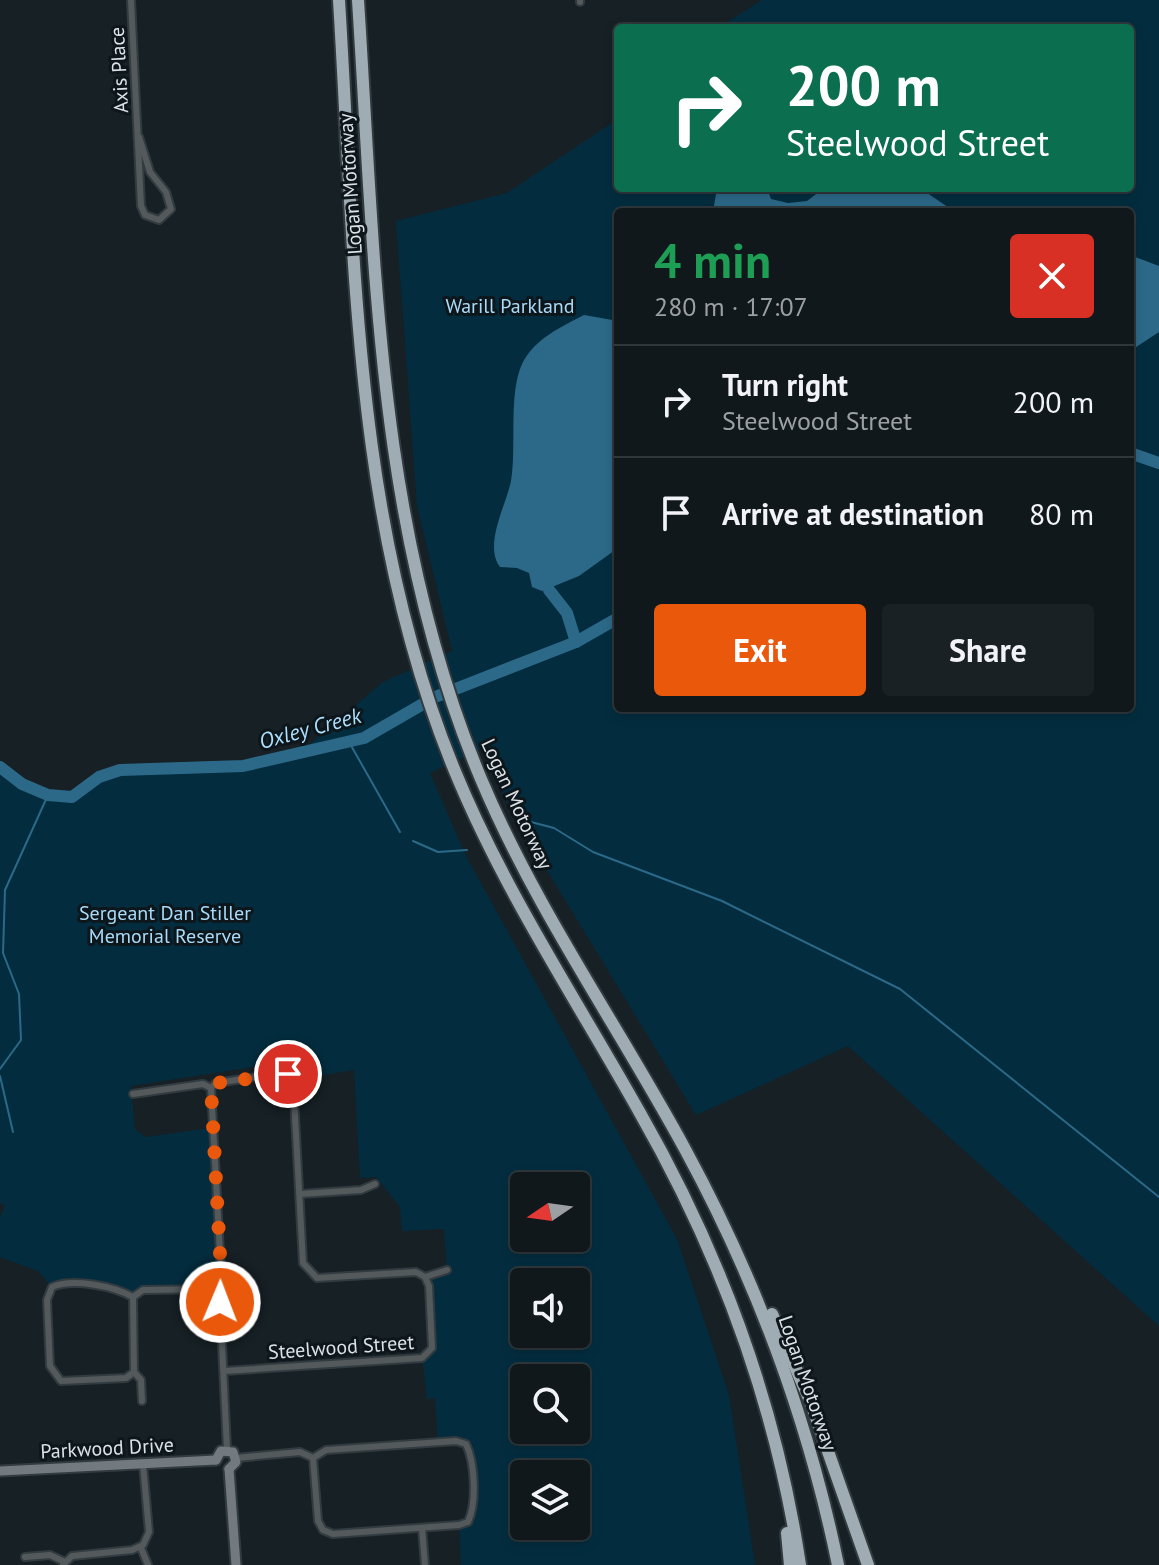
<!DOCTYPE html>
<meta charset="utf-8">
<style>
:root{--surface:#10181c;--page:#192125;--text:#f1f3f6;--muted:#9ca0a3;--line:#30373b;--accent:#ea580c}
body{margin:0;font-family:"PT Sans",sans-serif;background:var(--page);color:var(--text);height:100vh;display:flex;flex-direction:column;font-size:30px;white-space:nowrap}
*{box-sizing:border-box;margin:0}
p{font-size:26px;color:var(--muted)}
.icon{flex:none;width:44px;height:44px;fill:none;stroke:currentColor;stroke-width:2;stroke-linecap:round;stroke-linejoin:round}
.map{position:relative;flex:1;overflow:hidden}
.side{position:absolute;left:614px;top:208px;width:520px;height:504px;display:flex;flex-direction:column;background:var(--surface);border-radius:8px;box-shadow:0 4px 12px #0003,0 0 0 2px var(--line)}
.side>*{flex:none}
.hud{position:absolute;left:614px;top:24px;width:520px;height:168px;border-radius:8px;box-shadow:0 4px 12px #0003,0 0 0 2px var(--line);background:#0b6e4f;color:#fff;overflow:hidden}
.needle{width:52px;rotate:257deg}
.buttons{position:absolute;left:510px;top:1172px;display:grid;gap:16px}
.buttons a{display:grid;place-items:center;width:80px;height:80px;border-radius:8px;background:var(--surface);box-shadow:0 4px 12px #0003,0 0 0 2px var(--line);font-size:40px}
.pin{position:absolute;display:grid;place-items:center;width:68px;height:68px;color:#fff;margin:-34px;border:4px solid #fff;border-radius:50%;box-shadow:0 2px 8px #0007}
.me{position:absolute;width:88px;margin:-44px;rotate:1deg;stroke-linejoin:round;filter:drop-shadow(0 0 6px #0008)}
.turn{display:flex;align-items:center;gap:28px;height:168px;padding:0 40px;font-size:36px}
.turn .icon{width:104px;height:104px;stroke-width:2.5}
.turn b{display:block;font-size:56px;line-height:68px}
.round{display:grid;place-items:center;flex:none;width:84px;height:84px;border-radius:8px;background:var(--page)}
.head{display:flex;align-items:center;justify-content:space-between;height:136px;padding:0 40px}
h1{font-size:48px;font-weight:800;line-height:60px;color:#1e9e55}
.action{display:flex;gap:16px;margin-top:auto;padding:16px 40px}
.action a{flex:1;height:92px;border-radius:8px;background:var(--accent);color:#fff;font-size:32px;font-weight:800;line-height:92px;text-align:center}
.action a+a{background:var(--page);color:var(--text)}
ul{padding:0;list-style:none}
li{display:flex;align-items:center;gap:24px;height:112px;padding:0 40px;border-top:2px solid var(--line)}
li div{flex:1}
li b{display:block;font-size:30px}
li em{font-style:normal}
.map>svg:first-child{display:block}
</style>
<div class="map">
<svg width="1159" height="1565" viewBox="0 0 1159 1565">
<rect width="100%" height="100%" fill="#162025"/>
<path fill="#032d3f" fill-rule="evenodd" d="M762,0H1159V1326L848,1046L696,1115L515,818L481,749L430,773L466,856L677,1239L729,1395L755,1565H461L459,1525L468,1522C477,1503 475,1462 465,1444L438,1442L435,1398L427,1399L422,1358L429,1354V1286L425,1277L447,1270L444,1229L402,1231L400,1207L376,1177L360,1178L354,1070L293,1080L292,1061L131,1086L135,1129L145,1137L211,1128L221,1272L216,1289L143,1290L133,1297C113,1286 73,1278 52,1287L38,1271L0,1257V1218L5,1205L0,1203V767L22,784L48,795L72,797L99,777L120,770L243,766L296,756L383,682L452,651L417,506L396,221L507,193L618,119V188H1130V28H718ZM618,212H1130V708H618ZM524,1186H576V1238H524ZM524,1282H576V1334H524ZM524,1378H576V1430H524ZM524,1474H576V1526H524Z"/>
<g fill="#2c6988">
<path d="M717,188H767L771,199L788,203L807,201L824,188H920L955,212H713Z"/>
<path d="M1130,255L1159,266V332L1130,351Z"/>
<path d="M584,315L618,321V548L579,576L542,591L532,587L529,573L517,568L500,567C483,545 507,503 511,481C517,447 508,395 522,364C534,339 561,327 584,315Z"/>
</g>
<g fill="none" stroke-linecap="round" stroke-linejoin="round">
<g stroke="#2c6988" stroke-width="2">
<path d="M349,742L400,832"/>
<path d="M531,822L554,828L593,852L722,901L900,989L1159,1197"/>
<path d="M413,841L438,852L467,850"/>
<path d="M0,1069L21,1040L19,994L3,953L5,890L48,795"/>
<path d="M0,1076L13,1132"/>
</g>
<g stroke="#2c6988" stroke-width="12">
<path d="M1130,453L1159,463"/>
<path d="M549,590L567,613L576,642"/>
<path d="M0,767L22,784L48,795L72,797L99,777L120,770L243,766L364,738L435,697L576,642L618,618"/>
</g>
<defs>
<g id="street">
<path d="M131,0L141,206L145,215L159,220L171,209L166,192L150,172L139,137"/>
<path d="M580,0V2"/>
<path d="M211,1088L216,1083L283,1073L293,1080L303,1263L317,1278L416,1272L425,1277L429,1286L432,1348L422,1358L224,1371"/>
<path d="M211,1088L221,1272L216,1289"/>
<path d="M133,1094L203,1084L211,1088"/>
<path d="M300,1194L361,1190L375,1184"/>
<path d="M425,1277L447,1270"/>
<path d="M216,1289L220,1302L227,1449"/>
<path d="M133,1297L134,1372L126,1378L61,1381L50,1366L47,1300L52,1287C73,1278 113,1286 133,1297L143,1290L216,1289"/>
<path d="M134,1372L141,1380L142,1401"/>
<path d="M236,1458L300,1452L313,1458L326,1450L456,1441L466,1444C475,1463 477,1503 468,1522L459,1525L333,1534L323,1530L318,1521L313,1458"/>
<path d="M422,1528L425,1565"/>
<path d="M141,1548L148,1565"/>
<path d="M25,1557L50,1555L65,1562"/>
<path d="M63,1565L72,1556L132,1550L143,1545L149,1532L143,1464"/>
</g>
<g id="secondary">
<path d="M216,1460L221,1451L233,1452L236,1462L229,1469"/>
<path d="M229,1469L236,1565"/>
<path d="M0,1471L216,1460"/>
</g>
<g id="highway">
<path d="M339,0C355,260 354,525 454,769C504,891 576,999 640,1113C720,1253 776,1405 800,1565"/>
<path d="M358,0C375,263 377,532 481,779C536,910 619,1027 686,1151C757,1282 808,1419 838,1565"/>
<path d="M772,1314L811,1403L868,1565"/>
<path d="M787,1533L790,1565"/>
</g>
</defs>
<use href="#street" stroke="#323b40" stroke-width="10"/>
<use href="#secondary" stroke="#323b40" stroke-width="13"/>
<use href="#highway" stroke="#323b40" stroke-width="16"/>
<use href="#street" stroke="#54595c" stroke-width="6"/>
<use href="#secondary" stroke="#737a7f" stroke-width="9"/>
<use href="#highway" stroke="#a0acb3" stroke-width="12"/>
</g>
<g fill="none" stroke-linecap="round" stroke-linejoin="round">
<path stroke="#ea580c" stroke-width="14" stroke-dasharray="0 25.2" d="M220,1302L216,1289L221,1272L211,1088L216,1083L288,1074"/>
</g>
<g text-anchor="middle" dominant-baseline="central" stroke-width="6" stroke-linejoin="round" paint-order="stroke">
<g font-size="20" fill="#dce2e6" stroke="#0d161b">
<text transform="translate(119 70) rotate(-93)">Axis Place</text>
<text transform="translate(350 184) rotate(-94)">Logan Motorway</text>
<text transform="translate(517 804) rotate(65)">Logan Motorway</text>
<text transform="translate(341 1347) rotate(-4)">Steelwood Street</text>
<text transform="translate(808 1383) rotate(71)">Logan Motorway</text>
<text transform="translate(107 1448) rotate(-3)">Parkwood Drive</text>
</g>
<g font-size="20" fill="#a9dbf8" stroke="#0d161b">
<text x="510" y="306">Warill Parkland</text>
<text x="165" y="913">Sergeant Dan Stiller<tspan x="165" dy="23">Memorial Reserve</tspan></text>
</g>
<g font-size="22" font-style="italic" fill="#addffc" stroke="#0d161b">
<text transform="translate(310 728) rotate(-15)">Oxley Creek</text>
</g>
</g>
</svg>
<div class="buttons">
<a><svg class="needle" viewBox="-14 -14 28 28"><path d="M0-13l5 13h-10z" fill="#e53935"/><path d="M0 13l5-13h-10z" fill="#9ca0a3"/></svg></a>
<a><svg class="icon" aria-label="sound" viewBox="0 0 24 24"><path d="M4 9h4l5-4v14l-5-4H4zM17 9q2 3 0 6"/></svg></a>
<a><svg class="icon" aria-label="search" viewBox="0 0 24 24"><circle cx="10" cy="10" r="6"/><path d="M15 15l6 6"/></svg></a>
<a><svg class="icon" aria-label="layers" viewBox="0 0 24 24"><path d="M12 4l9 5-9 5-9-5zM3 14l9 5 9-5"/></svg></a>
</div>
<div class="pin" style="left:288px;top:1074px;background:#d93025"><svg class="icon" aria-label="arrive" viewBox="0 0 24 24"><path d="M6 21V4h12l-3 4 3 4H6"/></svg></div>
<svg class="me" style="left:220px;top:1302px" viewBox="-20 -20 40 40"><circle r="17" fill="#ea580c" stroke="#fff" stroke-width="3"/><path d="M0-11L8 9 0 5-8 9z" fill="#fff"/></svg>
<div class="hud">
<div class="turn"><svg class="icon" aria-label="right" viewBox="0 0 24 24"><path d="M7 20v-9h11M14 6l5 5-5 5"/></svg><div><b>200 m</b>Steelwood Street</div></div>
</div>
<section class="side">
<div class="head"><div><h1>4 min</h1><p>280 m · 17:07</p></div><a class="round" style="background:#d93025;color:#fff"><svg class="icon" aria-label="close" viewBox="0 0 24 24"><path d="M6 6l12 12M18 6L6 18"/></svg></a></div>
<ul>
<li><svg class="icon" aria-label="right" viewBox="0 0 24 24"><path d="M7 20v-9h11M14 6l5 5-5 5"/></svg><div><b>Turn right</b><p>Steelwood Street</p></div><em>200 m</em></li>
<li><svg class="icon" aria-label="arrive" viewBox="0 0 24 24"><path d="M6 21V4h12l-3 4 3 4H6"/></svg><div><b>Arrive at destination</b></div><em>80 m</em></li>
</ul>
<div class="action"><a>Exit</a><a>Share</a></div>
</section>
</div>
